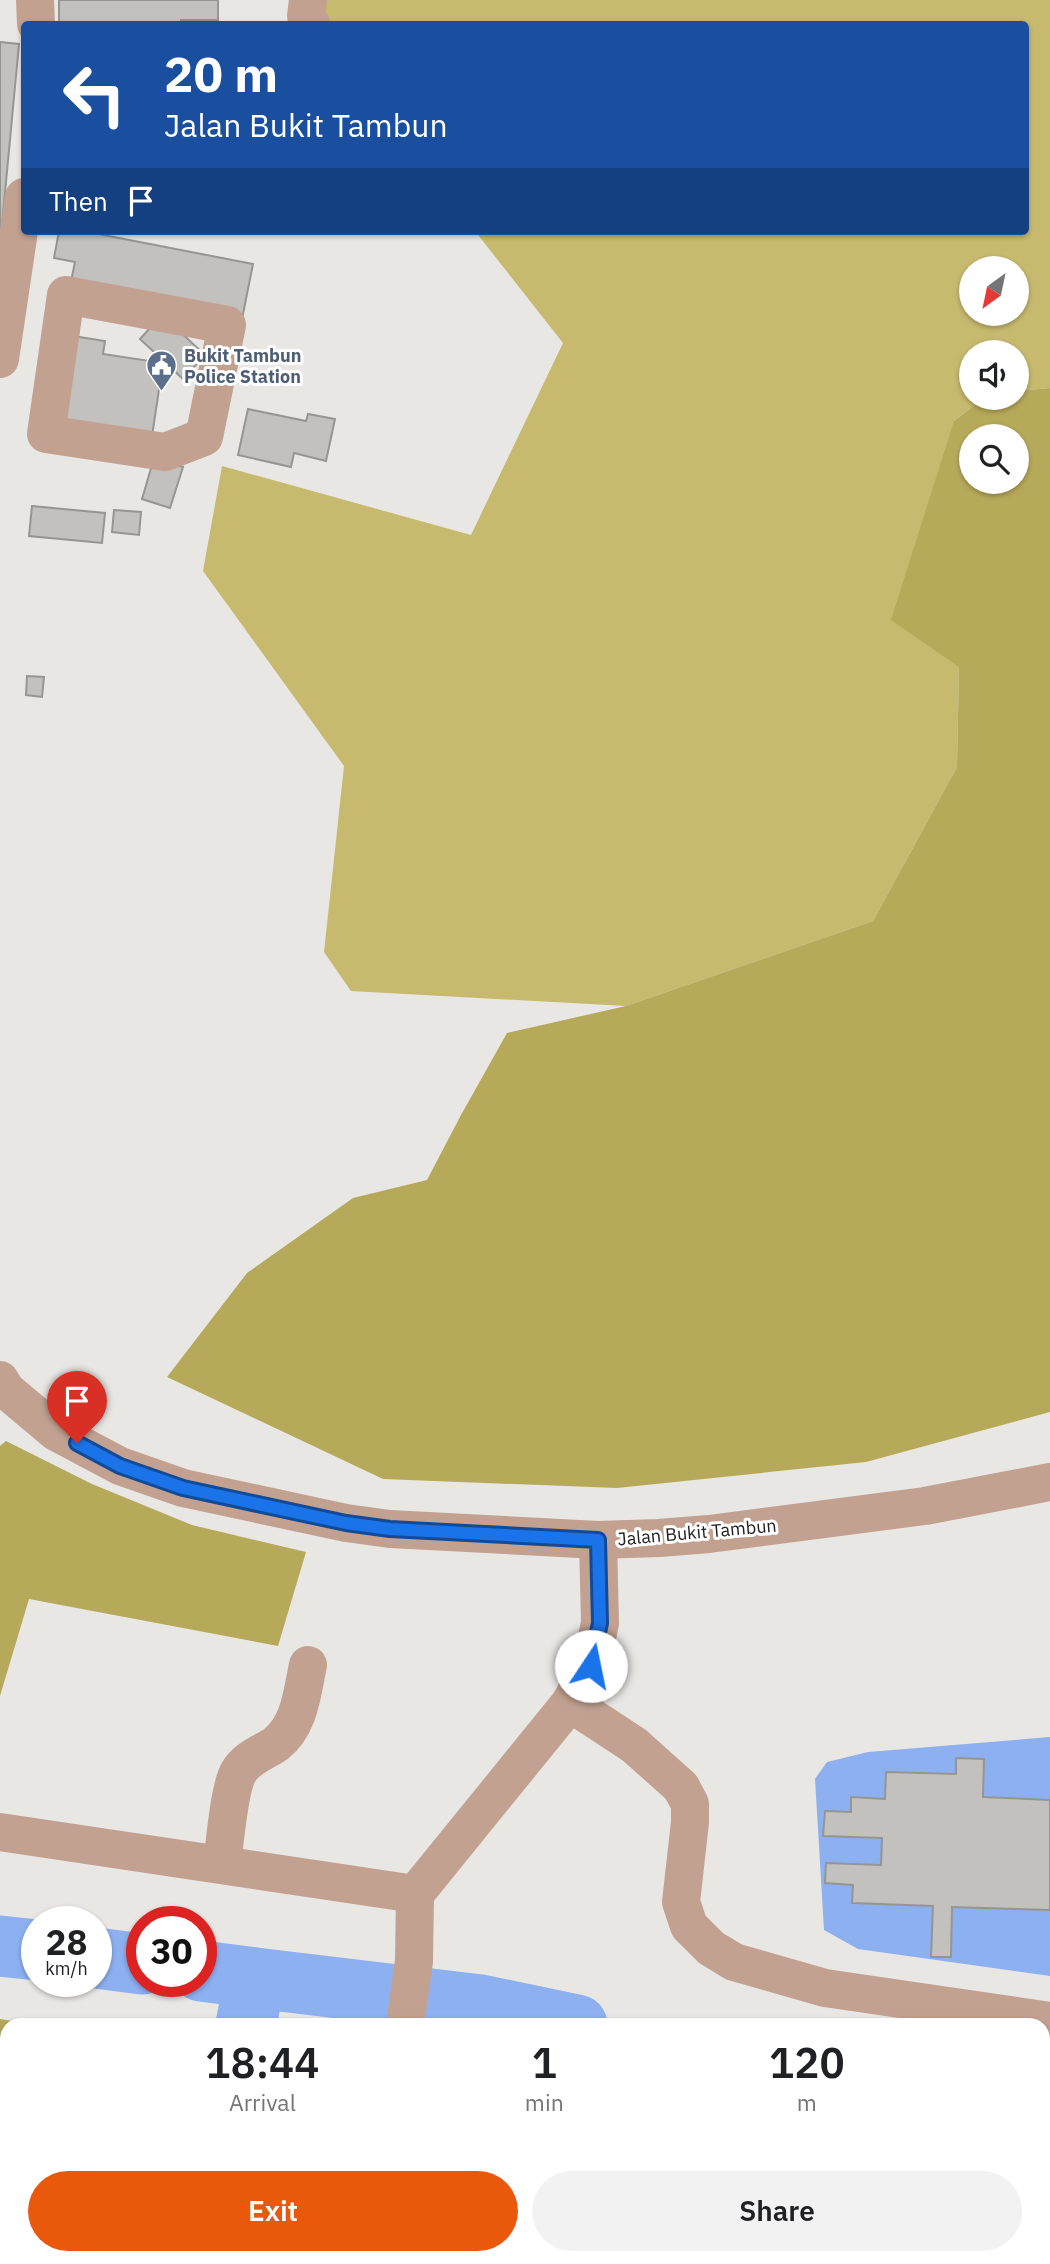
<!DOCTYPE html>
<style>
:root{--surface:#fff;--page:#f2f2f2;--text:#202124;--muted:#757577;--accent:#ea580c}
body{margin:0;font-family:"IBM Plex Sans",sans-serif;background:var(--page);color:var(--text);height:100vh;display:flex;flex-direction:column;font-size:26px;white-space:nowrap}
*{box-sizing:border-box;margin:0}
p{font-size:23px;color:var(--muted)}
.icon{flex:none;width:38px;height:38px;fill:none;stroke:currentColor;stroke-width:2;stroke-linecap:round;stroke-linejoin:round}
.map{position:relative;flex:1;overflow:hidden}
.side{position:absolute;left:0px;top:2018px;width:1050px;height:247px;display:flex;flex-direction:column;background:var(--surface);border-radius:21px 21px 0 0;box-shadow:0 2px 5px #0004}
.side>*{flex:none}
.top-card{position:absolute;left:21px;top:21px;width:1008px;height:214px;border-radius:7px;box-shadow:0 2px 5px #0004;background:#1a4fa0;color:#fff;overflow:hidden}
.needle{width:46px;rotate:213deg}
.controls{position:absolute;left:959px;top:256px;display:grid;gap:14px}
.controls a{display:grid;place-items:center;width:70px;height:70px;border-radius:50%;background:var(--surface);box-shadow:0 2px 5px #0004;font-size:35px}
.speed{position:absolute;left:21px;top:1906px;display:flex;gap:14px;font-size:35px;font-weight:700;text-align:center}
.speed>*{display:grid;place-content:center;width:91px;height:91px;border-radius:50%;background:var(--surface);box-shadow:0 2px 5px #0004;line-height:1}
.speed small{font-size:18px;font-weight:400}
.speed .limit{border:10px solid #d22;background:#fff;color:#111}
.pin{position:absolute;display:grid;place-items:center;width:60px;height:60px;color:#fff;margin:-72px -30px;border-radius:50% 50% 50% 0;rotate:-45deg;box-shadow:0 0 7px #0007}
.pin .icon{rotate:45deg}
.me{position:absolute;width:77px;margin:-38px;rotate:11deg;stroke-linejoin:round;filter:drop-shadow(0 0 5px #0008)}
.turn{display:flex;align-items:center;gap:24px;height:147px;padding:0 28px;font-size:32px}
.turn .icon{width:91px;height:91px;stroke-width:2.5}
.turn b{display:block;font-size:49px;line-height:60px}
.then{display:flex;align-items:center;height:66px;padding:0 28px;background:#0003;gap:14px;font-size:26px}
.eta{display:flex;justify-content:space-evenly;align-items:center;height:119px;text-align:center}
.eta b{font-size:42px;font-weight:600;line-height:49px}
.button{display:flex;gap:14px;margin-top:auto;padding:14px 28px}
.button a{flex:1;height:80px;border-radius:42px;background:var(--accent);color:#fff;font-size:28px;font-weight:600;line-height:80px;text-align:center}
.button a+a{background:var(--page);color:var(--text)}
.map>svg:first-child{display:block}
</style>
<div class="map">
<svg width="1050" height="2264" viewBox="0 0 1050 2264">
<rect width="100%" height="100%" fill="#e8e7e4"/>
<path fill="#c7b96e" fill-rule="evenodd" d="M314,0H1050V388L1017,391V352H971V397H985L954,421L959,667L957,767L873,921L626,1006L351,991L324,952L344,766L203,571L222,466L471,535L563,343L475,231H1026V24H311ZM971,268H1017V313H971Z"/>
<g fill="#b7a95a" fill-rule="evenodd">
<path d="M1050,388V1412L866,1462L617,1488L383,1479L167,1377L247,1273L353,1198L427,1180L461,1115L507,1033L626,1006L873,921L957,767L959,667L891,620L954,421L985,397H1017V391ZM971,436H1017V481H971Z"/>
<path d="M6,1441L92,1484L192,1525L306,1552L278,1646L29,1599L0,1696V1446Z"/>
<path d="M0,2019L37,2025H7V2258H167L165,2264H0Z"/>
</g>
<path fill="#8db0f1" d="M1050,1737V1976L858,1949L824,1930L815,1779L827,1762L868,1752Z"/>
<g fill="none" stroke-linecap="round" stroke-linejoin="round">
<g stroke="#8db0f1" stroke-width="61">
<path d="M0,1946L37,1950"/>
<path d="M96,1958L142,1964"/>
<path d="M201,1971L255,1978"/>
<path d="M246,2025L255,1978L481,2005L577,2025"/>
<path d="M1043,2116L1050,2118"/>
<path d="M205,2264L206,2258"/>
</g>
</g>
<g fill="#c2c1be" stroke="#959592" stroke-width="2">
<path d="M59,0H218V20H181V24H59Z"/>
<path d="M0,42L19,44L0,246Z"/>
<path d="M59,231H83L253,264L242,319L70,286L75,262L54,258Z"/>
<path d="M162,315L205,355L183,379L140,339Z"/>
<path d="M73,336L105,341L103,354L163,363L152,436L61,423Z"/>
<path d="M248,409L306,421L308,414L335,419L326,461L294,453L291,467L238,455Z"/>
<path d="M154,458L183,467L170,508L142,499Z"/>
<path d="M32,506L105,513L102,543L29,536Z"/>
<path d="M114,510L141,512L139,535L112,532Z"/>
<path d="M27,676L44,677L42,697L26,695Z"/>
<path d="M956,1758L984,1759L983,1797L1050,1800V1910L952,1907L951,1957H931L933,1906L852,1903L853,1885L825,1883L826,1863L881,1865L882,1838L823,1836L825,1811L851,1812V1797L885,1799L886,1772L956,1774Z"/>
</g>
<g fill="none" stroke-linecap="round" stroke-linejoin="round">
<g stroke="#c2a191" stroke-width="38">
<path d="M35,0L36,24"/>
<path d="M308,0L306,16L311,24"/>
<path d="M66,295L227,325L204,437L165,452L46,434Z"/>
<path d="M0,359L24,197"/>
<path d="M0,1380L6,1390L56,1432L120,1466L183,1488L346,1523L390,1529L598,1540L659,1538L709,1534L925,1506L1050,1482"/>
<path d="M570,1703L634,1745L681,1787L690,1804V1822L681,1902L689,1926L711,1948L734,1962L825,1988L1050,2021"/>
<path d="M0,1832L415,1894"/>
<path d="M222,1864C225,1842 229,1790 238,1773C246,1758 263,1753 276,1744C300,1725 302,1693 308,1665"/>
<path d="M405,2025L414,1961L415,1894L570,1703L591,1666L600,1623L598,1540"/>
<path d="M382,2264V2258"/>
</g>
</g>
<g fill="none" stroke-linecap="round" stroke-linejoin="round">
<defs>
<path id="route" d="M77,1443L120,1466L183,1488L346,1523L390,1529L598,1540L600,1623L591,1666"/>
</defs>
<use href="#route" stroke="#114b97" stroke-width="18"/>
<use href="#route" stroke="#1a73e8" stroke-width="12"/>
</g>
<defs>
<symbol id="civic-pin" viewBox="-11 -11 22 30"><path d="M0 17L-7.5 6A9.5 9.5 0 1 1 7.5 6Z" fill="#5c6f8a" stroke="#fff"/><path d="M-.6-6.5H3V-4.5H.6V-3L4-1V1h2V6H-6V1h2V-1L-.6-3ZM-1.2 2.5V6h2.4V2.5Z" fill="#fff"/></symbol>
</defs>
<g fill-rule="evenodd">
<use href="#civic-pin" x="144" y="348" width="35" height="47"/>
</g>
<g text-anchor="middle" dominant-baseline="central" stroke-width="6" stroke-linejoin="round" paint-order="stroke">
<g font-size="18" font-weight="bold" fill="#4e5e75" stroke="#fff" text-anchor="start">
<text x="184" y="355">Bukit Tambun<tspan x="184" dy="21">Police Station</tspan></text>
</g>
<g font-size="18" fill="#212120" stroke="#fff">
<text transform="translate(697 1532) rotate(-5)">Jalan Bukit Tambun</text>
</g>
</g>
</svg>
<div class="controls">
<a><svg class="needle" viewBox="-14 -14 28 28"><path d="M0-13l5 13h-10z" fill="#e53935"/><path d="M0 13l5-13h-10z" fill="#757577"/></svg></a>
<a><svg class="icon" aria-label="sound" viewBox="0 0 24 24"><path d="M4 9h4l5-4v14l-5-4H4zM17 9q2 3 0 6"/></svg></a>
<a><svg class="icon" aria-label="search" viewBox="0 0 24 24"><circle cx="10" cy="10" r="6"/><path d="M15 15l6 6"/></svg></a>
</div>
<div class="speed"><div>28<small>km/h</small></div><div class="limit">30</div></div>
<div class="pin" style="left:77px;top:1443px;background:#d93025"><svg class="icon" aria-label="arrive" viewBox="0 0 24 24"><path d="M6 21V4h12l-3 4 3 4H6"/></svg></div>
<svg class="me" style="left:591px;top:1666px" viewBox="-20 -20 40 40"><circle r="19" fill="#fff"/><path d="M0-13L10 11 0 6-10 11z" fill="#1a73e8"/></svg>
<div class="top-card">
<div class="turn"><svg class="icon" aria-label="left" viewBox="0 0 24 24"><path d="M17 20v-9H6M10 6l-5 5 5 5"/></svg><div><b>20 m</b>Jalan Bukit Tambun</div></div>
<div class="then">Then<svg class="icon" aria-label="arrive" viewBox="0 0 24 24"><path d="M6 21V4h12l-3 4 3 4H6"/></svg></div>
</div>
<section class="side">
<div class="eta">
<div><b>18:44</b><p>Arrival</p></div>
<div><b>1</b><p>min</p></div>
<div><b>120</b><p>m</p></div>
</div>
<div class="button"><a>Exit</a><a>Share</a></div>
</section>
</div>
